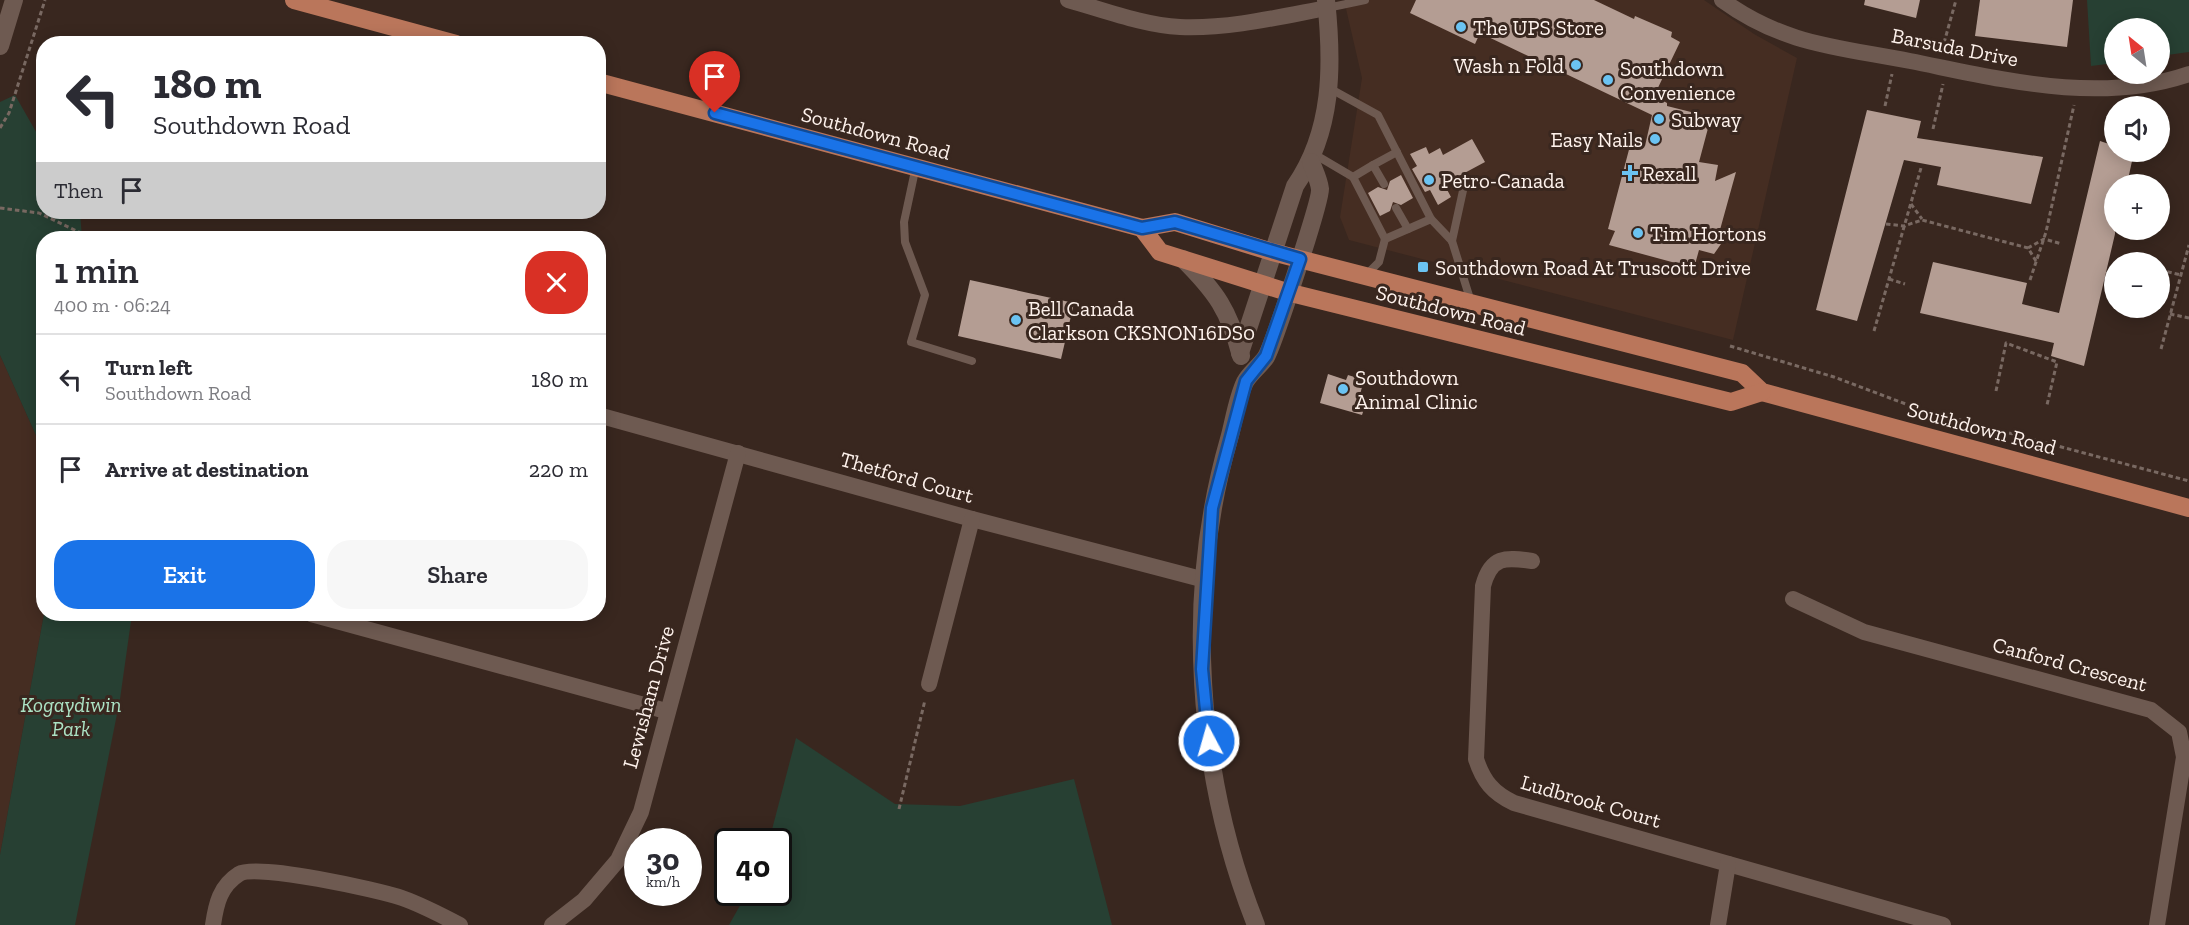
<!DOCTYPE html>
<meta charset="utf-8">
<style>
:root{--surface:#fff;--page:#f7f7f7;--text:#2b2b33;--muted:#7c7c81;--line:#e1e1e2;--accent:#1a73e8}
body{margin:0;font-family:"Zilla Slab",serif;background:var(--page);color:var(--text);height:100vh;display:flex;flex-direction:column;font-size:22px;white-space:nowrap}
*{box-sizing:border-box;margin:0}
p{font-size:20px;color:var(--muted)}
.icon{flex:none;width:33px;height:33px;fill:none;stroke:currentColor;stroke-width:2;stroke-linecap:round;stroke-linejoin:round}
.map{position:relative;flex:1;overflow:hidden}
.panel{position:absolute;left:36px;top:231px;width:570px;height:390px;display:flex;flex-direction:column;background:var(--surface);border-radius:24px;box-shadow:0 3px 15px #0003}
.panel>*{flex:none}
.banner{position:absolute;left:36px;top:36px;width:570px;height:183px;border-radius:24px;box-shadow:0 3px 15px #0003;background:#fff;color:var(--text);overflow:hidden}
.needle{width:39px;rotate:330deg}
.controls{position:absolute;left:2104px;top:18px;display:grid;gap:12px}
.controls a{display:grid;place-items:center;width:66px;height:66px;border-radius:50%;background:var(--surface);box-shadow:0 3px 15px #0003;font-size:30px}
.speed{position:absolute;left:624px;top:828px;display:flex;gap:12px;font-size:30px;font-weight:700;text-align:center}
.speed>*{display:grid;place-content:center;width:78px;height:78px;border-radius:50%;background:var(--surface);box-shadow:0 3px 15px #0003;line-height:1}
.speed small{font-size:15px;font-weight:400}
.speed .limit{border:3px solid #111;border-radius:9px;background:#fff;color:#111}
.pin{position:absolute;display:grid;place-items:center;width:51px;height:51px;color:#fff;margin:-62px -26px;border-radius:50% 50% 50% 0;rotate:-45deg;box-shadow:0 0 6px #0007}
.pin .icon{rotate:45deg}
.me{position:absolute;width:66px;margin:-33px;rotate:354deg;stroke-linejoin:round;filter:drop-shadow(0 0 4px #0008)}
.turn{display:flex;align-items:center;gap:21px;height:126px;padding:0 18px;font-size:27px}
.turn .icon{width:78px;height:78px;stroke-width:2.5}
.turn b{display:block;font-size:42px;line-height:51px}
.then{display:flex;align-items:center;height:57px;padding:0 18px;background:#0003;gap:12px;font-size:22px}
.round{display:grid;place-items:center;flex:none;width:63px;height:63px;border-radius:24px;background:var(--page)}
.overview{display:flex;align-items:center;justify-content:space-between;height:102px;padding:0 18px}
h1{font-size:36px;font-weight:600;line-height:45px}
.primary-button{display:flex;gap:12px;margin-top:auto;padding:12px 18px}
.primary-button a{flex:1;height:69px;border-radius:24px;background:var(--accent);color:#fff;font-size:24px;font-weight:600;line-height:69px;text-align:center}
.primary-button a+a{background:var(--page);color:var(--text)}
ul{padding:0;list-style:none}
li{display:flex;align-items:center;gap:18px;height:90px;padding:0 18px;border-top:2px solid var(--line)}
li div{flex:1}
li b{display:block;font-size:22px}
li em{font-style:normal}
.map>svg:first-child{display:block}
</style>
<div class="map">
<svg width="2189" height="925" viewBox="0 0 2189 925">
<rect width="100%" height="100%" fill="#39271f"/>
<g fill="#452d22">
<path d="M1344,0H1704L1754,34L1797,58L1733,340L1349,240L1340,217L1362,78Z"/>
<path d="M0,355L43,451L44,614L0,855Z"/>
</g>
<g fill="#274033">
<path d="M2087,0H2189V52L2160,56V28H2115V63L2091,66Z"/>
<path d="M15,95L43,144L44,212H80L82,238H44L43,451L0,355V102Z"/>
<path d="M44,614H132L120,699L75,925H0V855Z"/>
<path d="M796,738L895,804L960,806L1074,779L1112,925H729L747,893L778,892V842L769,841Z"/>
</g>
<g fill="#b49d93">
<path d="M1416,0H1594L1634,19L1635,16L1672,32L1671,37L1680,42L1654,96L1667,103V106L1711,117L1699,162L1718,165L1715,181L1736,172L1718,237L1721,244L1714,254L1699,250L1694,268L1609,245L1615,231L1608,229L1631,142L1645,146L1652,115L1480,33L1475,44L1410,13Z"/>
<path d="M1865,0H1920L1916,18L1864,5Z"/>
<path d="M1980,0H2073L2067,47L1975,36Z"/>
<path d="M1867,110L1921,121L1917,138L2043,157L2031,204L1937,185L1941,167L1904,160L1857,321L1816,310Z"/>
<path d="M1472,139L1485,162L1444,184L1451,197L1438,205L1430,190L1425,192L1412,169L1417,166L1410,154L1426,147L1429,154L1440,148L1443,155Z"/>
<path d="M2100,141L2115,146V152H2134L2127,184H2115V234L2084,366L2051,356L2054,343L1920,313L1933,262L2027,283L2022,304L2059,313Z"/>
<path d="M1401,175L1413,198L1401,205L1393,202L1390,211L1380,216L1368,193L1378,187L1387,190L1390,181Z"/>
<path d="M970,280L1074,303L1061,359L958,336Z"/>
<path d="M1328,374L1346,380L1348,375L1364,380L1359,398L1367,400L1362,415L1320,403Z"/>
</g>
<g fill="none" stroke-linecap="round" stroke-linejoin="round">
<g stroke="#796962" stroke-width="3" stroke-dasharray="4.5 3" stroke-linecap="butt">
<path d="M1942,50L1956,0"/>
<path d="M1885,106L1892,74"/>
<path d="M0,128L9,113L45,0"/>
<path d="M1933,129L1943,84"/>
<path d="M1911,204L1922,219"/>
<path d="M0,208L39,213L91,238"/>
<path d="M1886,224L1904,226L1922,220L2028,248"/>
<path d="M2117,260L2127,262"/>
<path d="M2036,261L2028,248L2044,239L2062,244"/>
<path d="M2160,270L2181,275"/>
<path d="M1889,279L1905,284"/>
<path d="M2030,280L2046,232L2074,105"/>
<path d="M2170,314L2189,318"/>
<path d="M1874,331L1921,168"/>
<path d="M1730,346L1834,377L1919,409L2189,481"/>
<path d="M2161,349L2189,245"/>
<path d="M1996,391L2006,343L2057,362L2047,405"/>
<path d="M899,809L925,700"/>
</g>
<g stroke="#6e5a51" stroke-width="8">
<path d="M1327,8L1365,0"/>
<path d="M1329,88L1378,115L1431,219"/>
<path d="M1314,154L1353,177L1385,239"/>
<path d="M1373,165L1397,152"/>
<path d="M916,166L904,222L905,242L925,295L911,342L972,361"/>
<path d="M1353,177L1373,165L1384,184"/>
<path d="M1396,208L1408,229"/>
<path d="M1452,241L1464,186"/>
<path d="M1366,275L1379,262L1385,239L1431,219L1452,241L1471,302"/>
</g>
<g stroke="#6e5a51" stroke-width="16">
<path d="M1068,0C1104,10 1143,25 1180,27C1229,29 1279,17 1327,8"/>
<path d="M1722,0C1784,45 1838,47 1910,61C2001,79 2098,105 2189,74"/>
<path d="M598,415L972,519L1205,580"/>
<path d="M1532,561C1505,557 1491,556 1483,586L1476,759C1483,781 1493,793 1514,803L1943,925"/>
<path d="M1793,599L1864,632L2151,710L2179,732L2184,757L2157,925"/>
<path d="M311,614L666,711"/>
<path d="M929,684L972,519"/>
<path d="M213,925C216,904 220,886 239,874C257,863 378,890 402,898C422,905 441,915 460,925"/>
<path d="M552,925L584,900L618,860L641,812L738,453"/>
<path d="M1718,925L1728,864"/>
</g>
<g stroke="#6e5a51" stroke-width="18">
<path d="M0,46L14,0"/>
<path d="M1183,259C1216,292 1229,310 1241,356"/>
<path d="M1240,353L1295,186C1333,131 1333,65 1326,0"/>
<path d="M1256,925C1196,774 1184,595 1229,439C1234,421 1237,399 1245,382C1250,373 1260,366 1266,357C1273,345 1321,201 1320,189C1319,180 1314,170 1311,162"/>
</g>
<g stroke="#ba765b" stroke-width="18">
<path d="M294,0L456,44"/>
<path d="M598,82L1142,228L1175,222L1272,252L1742,373L1762,392L2189,508"/>
<path d="M1142,228L1160,252L1287,292L1731,402L1762,392"/>
</g>
</g>
<g fill="none" stroke-linecap="round" stroke-linejoin="round">
<defs>
<path id="route" d="M715,113L1142,228L1175,222L1300,259L1266,356L1246,381L1212,508L1202,669L1209,741"/>
</defs>
<use href="#route" stroke="#114b97" stroke-width="15"/>
<use href="#route" stroke="#1a73e8" stroke-width="10"/>
</g>
<g fill="#6bc3f2" stroke="#39271f" stroke-width="2">
<circle cx="1461" cy="27" r="6"/>
<circle cx="1576" cy="65" r="6"/>
<circle cx="1608" cy="80" r="6"/>
<circle cx="1659" cy="119" r="6"/>
<circle cx="1655" cy="139" r="6"/>
<path d="M1627 164h6v6h6v6h-6v6h-6v-6h-6v-6h6z"/>
<circle cx="1429" cy="180" r="6"/>
<circle cx="1638" cy="233" r="6"/>
<rect x="1417" y="261" width="12" height="12" rx="3"/>
<circle cx="1016" cy="320" r="6"/>
<circle cx="1343" cy="389" r="6"/>
</g>
<g text-anchor="middle" dominant-baseline="central" stroke-width="6" stroke-linejoin="round" paint-order="stroke">
<g font-size="21" fill="#fef2ec" stroke="#39271f" text-anchor="start">
<text x="1473" y="27">The UPS Store</text>
<text x="1564" y="65" text-anchor="end">Wash n Fold</text>
<text x="1620" y="68">Southdown<tspan x="1620" dy="24">Convenience</tspan></text>
<text x="1671" y="119">Subway</text>
<text x="1643" y="139" text-anchor="end">Easy Nails</text>
<text x="1642" y="173">Rexall</text>
<text x="1441" y="180">Petro-Canada</text>
<text x="1650" y="233">Tim Hortons</text>
<text x="1435" y="267">Southdown Road At Truscott Drive</text>
<text x="1028" y="308">Bell Canada<tspan x="1028" dy="24">Clarkson CKSNON16DS0</tspan></text>
<text x="1355" y="377">Southdown<tspan x="1355" dy="24">Animal Clinic</tspan></text>
</g>
<g font-size="21" fill="#fef2ec" stroke="#39271f">
<text transform="translate(1955 47) rotate(11)">Barsuda Drive</text>
<text transform="translate(876 133) rotate(15)">Southdown Road</text>
<text transform="translate(1451 310) rotate(14)">Southdown Road</text>
<text transform="translate(1982 428) rotate(15)">Southdown Road</text>
<text transform="translate(907 477) rotate(16)">Thetford Court</text>
<text transform="translate(2070 664) rotate(15)">Canford Crescent</text>
<text transform="translate(648 697) rotate(-75)">Lewisham Drive</text>
<text transform="translate(1591 801) rotate(16)">Ludbrook Court</text>
</g>
<g font-size="21" font-style="italic" fill="#ace3c5" stroke="#39271f">
<text x="71" y="704">Kogaydiwin<tspan x="71" dy="24">Park</tspan></text>
</g>
</g>
</svg>
<div class="controls">
<a><svg class="needle" viewBox="-14 -14 28 28"><path d="M0-13l5 13h-10z" fill="#e53935"/><path d="M0 13l5-13h-10z" fill="#7c7c81"/></svg></a>
<a><svg class="icon" aria-label="sound" viewBox="0 0 24 24"><path d="M4 9h4l5-4v14l-5-4H4zM17 9q2 3 0 6"/></svg></a>
<a>+</a>
<a>−</a>
</div>
<div class="speed"><div>30<small>km/h</small></div><div class="limit">40</div></div>
<div class="pin" style="left:715px;top:113px;background:#d93025"><svg class="icon" aria-label="arrive" viewBox="0 0 24 24"><path d="M6 21V4h12l-3 4 3 4H6"/></svg></div>
<svg class="me" style="left:1209px;top:741px" viewBox="-20 -20 40 40"><circle r="17" fill="#1a73e8" stroke="#fff" stroke-width="3"/><path d="M0-11L8 9 0 5-8 9z" fill="#fff"/></svg>
<div class="banner">
<div class="turn"><svg class="icon" aria-label="left" viewBox="0 0 24 24"><path d="M17 20v-9H6M10 6l-5 5 5 5"/></svg><div><b>180 m</b>Southdown Road</div></div>
<div class="then">Then<svg class="icon" aria-label="arrive" viewBox="0 0 24 24"><path d="M6 21V4h12l-3 4 3 4H6"/></svg></div>
</div>
<section class="panel">
<div class="overview"><div><h1>1 min</h1><p>400 m · 06:24</p></div><a class="round" style="background:#d93025;color:#fff"><svg class="icon" aria-label="close" viewBox="0 0 24 24"><path d="M6 6l12 12M18 6L6 18"/></svg></a></div>
<ul>
<li><svg class="icon" aria-label="left" viewBox="0 0 24 24"><path d="M17 20v-9H6M10 6l-5 5 5 5"/></svg><div><b>Turn left</b><p>Southdown Road</p></div><em>180 m</em></li>
<li><svg class="icon" aria-label="arrive" viewBox="0 0 24 24"><path d="M6 21V4h12l-3 4 3 4H6"/></svg><div><b>Arrive at destination</b></div><em>220 m</em></li>
</ul>
<div class="primary-button"><a>Exit</a><a>Share</a></div>
</section>
</div>
